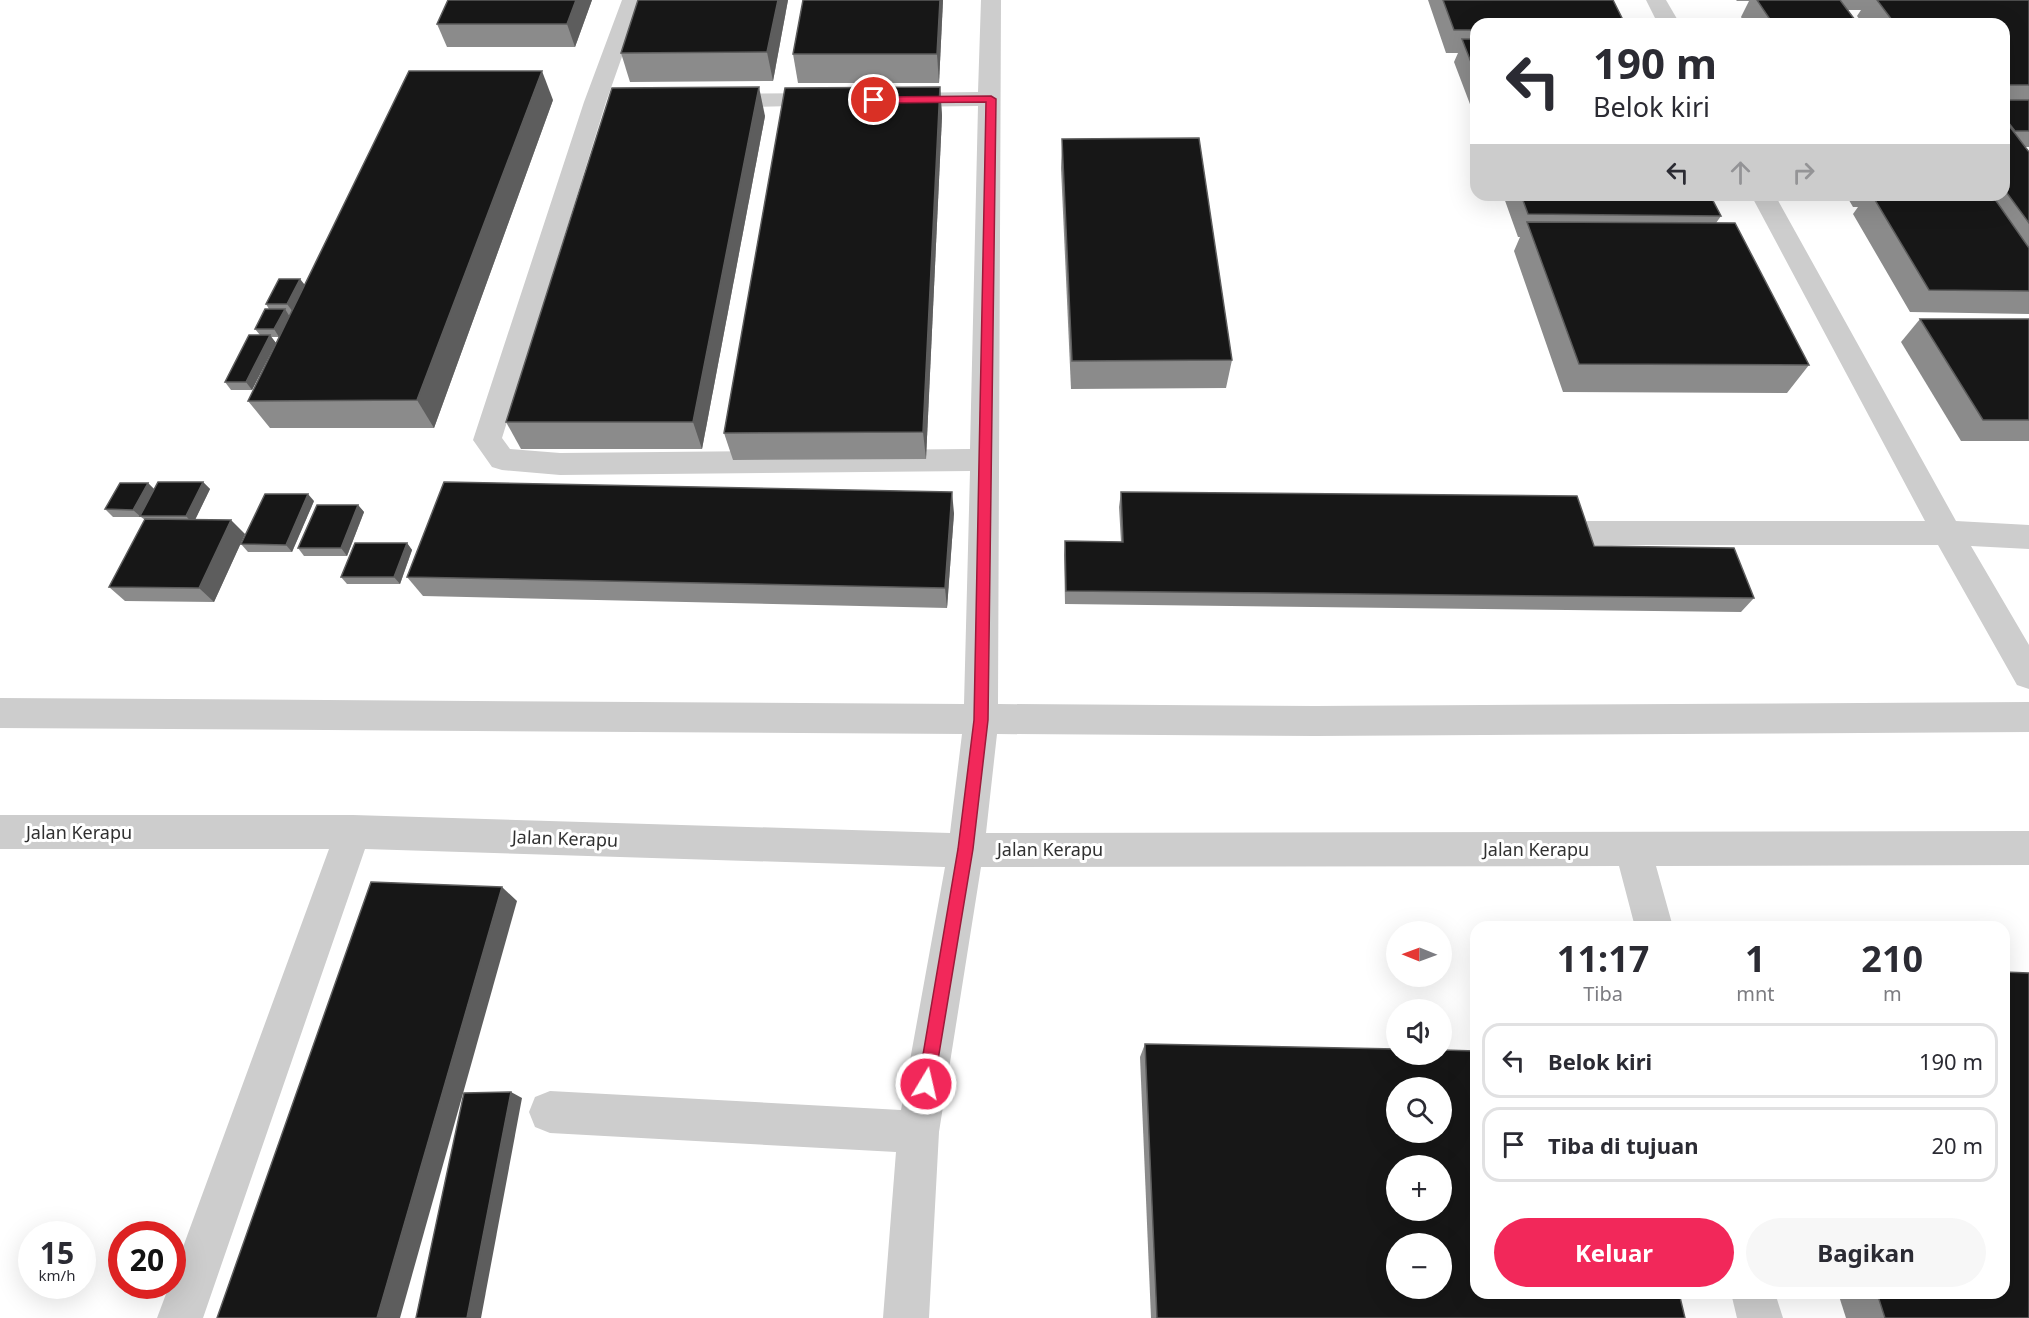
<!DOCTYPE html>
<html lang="id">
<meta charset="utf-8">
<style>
:root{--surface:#fff;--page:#f7f7f7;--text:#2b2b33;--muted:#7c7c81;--line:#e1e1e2;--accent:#f2285a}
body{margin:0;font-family:"Noto Sans",sans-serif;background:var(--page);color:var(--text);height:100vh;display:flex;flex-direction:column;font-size:22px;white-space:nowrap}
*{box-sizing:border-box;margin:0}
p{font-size:20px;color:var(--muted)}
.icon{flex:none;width:33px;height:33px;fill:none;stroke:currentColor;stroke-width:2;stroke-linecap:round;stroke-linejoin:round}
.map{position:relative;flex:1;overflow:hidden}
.panel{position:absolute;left:1470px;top:921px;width:540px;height:378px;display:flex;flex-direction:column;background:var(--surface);border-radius:18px;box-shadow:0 6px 24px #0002}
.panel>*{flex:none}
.top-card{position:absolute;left:1470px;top:18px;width:540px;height:183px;border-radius:18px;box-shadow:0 6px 24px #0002;background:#fff;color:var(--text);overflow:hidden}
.needle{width:39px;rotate:271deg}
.controls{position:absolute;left:1386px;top:921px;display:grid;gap:12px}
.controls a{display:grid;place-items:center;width:66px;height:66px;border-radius:50%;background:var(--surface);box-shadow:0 6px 24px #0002;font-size:30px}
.speed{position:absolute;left:18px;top:1221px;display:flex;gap:12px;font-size:30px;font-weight:700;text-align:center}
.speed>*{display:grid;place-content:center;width:78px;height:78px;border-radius:50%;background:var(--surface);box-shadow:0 6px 24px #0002;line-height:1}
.speed small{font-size:15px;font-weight:400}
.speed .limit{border:9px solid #d22;background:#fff;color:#111}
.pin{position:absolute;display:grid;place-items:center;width:51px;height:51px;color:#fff;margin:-26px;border:3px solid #fff;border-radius:50%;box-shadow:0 2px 6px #0007}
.me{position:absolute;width:66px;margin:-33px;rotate:9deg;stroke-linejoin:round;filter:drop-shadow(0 0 4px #0008)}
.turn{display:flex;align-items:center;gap:21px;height:126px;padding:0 24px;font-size:27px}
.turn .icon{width:78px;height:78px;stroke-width:2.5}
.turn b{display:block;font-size:42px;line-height:51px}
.lanes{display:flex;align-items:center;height:57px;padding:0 24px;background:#0003;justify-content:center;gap:30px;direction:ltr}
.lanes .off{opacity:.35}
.eta{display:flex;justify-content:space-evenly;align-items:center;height:102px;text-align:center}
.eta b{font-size:36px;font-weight:700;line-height:42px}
.cta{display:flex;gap:12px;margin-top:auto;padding:12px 24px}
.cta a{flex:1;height:69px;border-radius:36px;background:var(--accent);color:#fff;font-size:24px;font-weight:700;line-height:69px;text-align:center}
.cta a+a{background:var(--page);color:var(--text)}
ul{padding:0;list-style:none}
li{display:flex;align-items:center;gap:18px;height:75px;margin:0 12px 9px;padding:0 12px;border:3px solid var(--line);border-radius:18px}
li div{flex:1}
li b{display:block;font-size:22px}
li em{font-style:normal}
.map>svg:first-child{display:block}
</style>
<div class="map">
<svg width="2029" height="1318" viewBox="0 0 2029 1318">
<rect width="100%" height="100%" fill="#fff"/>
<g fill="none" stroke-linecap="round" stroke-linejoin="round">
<g fill="#cdcdcd" fill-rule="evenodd">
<path d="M622,0H642L606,102L502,438L510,449L560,453L970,449L978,106L896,107L888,105L885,100L888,95L896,93L978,92L981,0H1001L998,704L1315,706L2029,702V732L1315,736L997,734L986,833L2029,831V865L1656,866L1673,927H1635L1619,866L981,867L939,1132L929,1318H883L896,1152L550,1133L535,1127L529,1112L535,1097L550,1091L901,1110L945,867L365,849L203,1318H157L169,1286H172V1277L329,849H0V815H353L950,833L962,734L0,728V698L964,704L970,471L560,475L502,470L492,467L473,440L584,102Z"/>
<path d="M1646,0H1666L1680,24H1658Z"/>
<path d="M827,93L835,95L838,100L835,105L716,108L708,106L705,101L708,96L716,94Z"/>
<path d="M1751,195H1775L1956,521L2029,525V549L1971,546L2029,645V689L2017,685L1938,545H1588L1577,542L1573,533L1577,524L1588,521H1925Z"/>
<path d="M1731,1293H1775L1783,1318H1737Z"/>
</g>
</g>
<g fill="#8b8b8b">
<path d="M448,0H592L575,47H447L437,24Z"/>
<path d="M788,0L773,81L630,82L621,53Z"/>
<path d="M943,0L939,83H798L793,54Z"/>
<path d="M1428,0H1613L1476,24V120L1454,62L1458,53H1446Z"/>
<path d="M1736,0H2029V147H2025L2029,152V314L1910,312L1853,214L1858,207H1853L1846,195H2004V24H1863L1857,16L1861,10H1848L1858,24H1745L1741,17L1749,1H1737Z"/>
<path d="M940,87L942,116L926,459L733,460L724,433Z"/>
<path d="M553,100L434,428H270L248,401L279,337H271L276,343L252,390H231L225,382L260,335L255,329L269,309L266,304L300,279L305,285Z"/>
<path d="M765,116L702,449H521L506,422Z"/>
<path d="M1062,139L1232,360L1226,388L1071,389L1061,168Z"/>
<path d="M1503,195H1710L1721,216L1716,223L1809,365L1787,393L1563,392L1514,251L1520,237H1518Z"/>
<path d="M1920,319H2029V441H1961L1901,342Z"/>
<path d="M203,482L210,489L195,520L245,534L214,602L125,601L109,587L145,520L141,517H113L105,509L148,483L154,489Z"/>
<path d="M1121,492L1594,546L1754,598L1741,612L1065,604L1064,555L1065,541L1121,542L1119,507Z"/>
<path d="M314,501L292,552H248L241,544Z"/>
<path d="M358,505L364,512L347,556H304L298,548Z"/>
<path d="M954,513L947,608L423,596L407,577Z"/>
<path d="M407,543L412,550L400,584H347L341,577Z"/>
<path d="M1145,1044L1685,1318H1151L1140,1057Z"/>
<path d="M1838,1293H2004L2029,1318H1846Z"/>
</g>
<g fill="#5d5d5d">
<path d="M576,0H592L575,47L567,24Z"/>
<path d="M778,0H788L773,81L767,52Z"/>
<path d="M940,0H943L939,83L937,54Z"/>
<path d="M542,71L553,100L434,428L417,400Z"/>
<path d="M759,87L765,116L702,449L693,422Z"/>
<path d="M940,87L942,116L926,459L923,432Z"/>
<path d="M300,279L306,287L293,312L287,304Z"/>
<path d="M285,309L290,317L279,337L274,329Z"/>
<path d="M270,335L276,343L252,390L246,382Z"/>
<path d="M203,482L210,489L193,524L186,516Z"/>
<path d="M148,483L155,490L140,516L141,517L133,510Z"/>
<path d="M952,492L954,513L947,608L945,588Z"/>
<path d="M308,494L314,501L292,552L286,545Z"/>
<path d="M358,505L364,512L347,556L341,548Z"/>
<path d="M231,520L245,534L214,602L199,588Z"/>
<path d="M407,543L412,550L400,584L394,577Z"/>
<path d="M502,887L517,901L400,1318H377Z"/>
<path d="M511,1092L522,1098L481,1318H467Z"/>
</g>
<g fill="#171717" stroke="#5d5d5d" stroke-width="1.5" fill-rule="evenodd">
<path d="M448,0H576L567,24H437Z"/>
<path d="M638,0H778L767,52L621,53Z"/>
<path d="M803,0H940L937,54H793Z"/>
<path d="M1443,0H1613L1625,24H1476V30H1454Z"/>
<path d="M1757,0H1840L1858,24H1773Z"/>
<path d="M1877,0H2029V85H2004V24H1895Z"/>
<path d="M1462,39H1476V75Z"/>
<path d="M409,71H542L417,400L248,401Z"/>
<path d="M759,87L693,422H506L612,88Z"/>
<path d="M940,87L923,432L724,433L785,88Z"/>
<path d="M2004,100H2029V131H2015L2004,117Z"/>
<path d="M2004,119L2029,152V223L2004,189Z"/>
<path d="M1199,138L1232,360L1072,361L1062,139Z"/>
<path d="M1521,195H1710L1721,216L1528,214Z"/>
<path d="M1872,195H1992L2029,248V291L1929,290Z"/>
<path d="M1527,222L1735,223L1809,365L1579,364Z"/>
<path d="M279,279H300L287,304H266Z"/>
<path d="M265,309H285L274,329H255Z"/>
<path d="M1920,319H2029V420H1983Z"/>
<path d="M249,335H270L246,382H225Z"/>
<path d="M158,482H203L186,516H140Z"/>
<path d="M444,482L952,492L945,588L407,577Z"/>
<path d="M120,483H148L133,510L105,509Z"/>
<path d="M1121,492L1577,496L1594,546L1734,548L1754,598L1066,591L1065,541L1123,542Z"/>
<path d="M265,494H308L286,545L241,544Z"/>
<path d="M317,505H358L341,548H298Z"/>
<path d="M145,519L231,520L199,588L109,587Z"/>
<path d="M355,543H407L394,577H341Z"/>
<path d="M371,882L502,887L377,1318H217Z"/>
<path d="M2004,972L2029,973V1318H1885L1877,1293H2004Z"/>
<path d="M1145,1044L1396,1049V1054H1442V1050L1476,1051V1293H1679L1685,1318H1157ZM1396,1088H1442V1132H1396ZM1396,1166H1442V1210H1396ZM1396,1244H1442V1288H1396Z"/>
<path d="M511,1092L467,1318H416L464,1093Z"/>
</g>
<path fill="#f2285a" stroke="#9d1a3a" stroke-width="1.5" d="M991,96L996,99L988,720L973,849L934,1084L932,1090L926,1093L920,1090L918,1084L958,849L974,720L986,102L874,103L870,100L874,97Z"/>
<g text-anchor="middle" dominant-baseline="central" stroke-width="6" stroke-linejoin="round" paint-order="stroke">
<g font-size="18" fill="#303030" stroke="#fff">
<text x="79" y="832">Jalan Kerapu</text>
<text transform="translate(565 838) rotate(2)">Jalan Kerapu</text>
<text x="1050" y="849">Jalan Kerapu</text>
<text x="1536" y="849">Jalan Kerapu</text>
</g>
</g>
</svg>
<div class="controls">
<a><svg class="needle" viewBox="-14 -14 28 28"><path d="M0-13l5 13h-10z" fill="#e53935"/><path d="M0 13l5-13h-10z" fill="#7c7c81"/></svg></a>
<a><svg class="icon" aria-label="sound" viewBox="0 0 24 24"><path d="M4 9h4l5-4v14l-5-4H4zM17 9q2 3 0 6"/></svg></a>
<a><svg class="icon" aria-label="search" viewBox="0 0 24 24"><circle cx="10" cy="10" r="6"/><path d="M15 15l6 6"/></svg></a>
<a>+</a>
<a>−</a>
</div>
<div class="speed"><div>15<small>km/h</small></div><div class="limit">20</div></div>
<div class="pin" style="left:874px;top:100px;background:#d93025"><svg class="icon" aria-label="arrive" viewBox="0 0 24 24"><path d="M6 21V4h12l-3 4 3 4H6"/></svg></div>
<svg class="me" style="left:926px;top:1084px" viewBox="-20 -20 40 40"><circle r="17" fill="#f2285a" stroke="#fff" stroke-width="3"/><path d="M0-11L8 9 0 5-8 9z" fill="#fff"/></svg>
<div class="top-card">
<div class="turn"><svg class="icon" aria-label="left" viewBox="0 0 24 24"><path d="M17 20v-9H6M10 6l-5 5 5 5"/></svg><div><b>190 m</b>Belok kiri</div></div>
<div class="lanes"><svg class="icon" aria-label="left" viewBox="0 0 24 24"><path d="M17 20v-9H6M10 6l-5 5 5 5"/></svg><svg class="icon off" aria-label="ahead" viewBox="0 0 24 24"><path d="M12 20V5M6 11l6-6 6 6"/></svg><svg class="icon off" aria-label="right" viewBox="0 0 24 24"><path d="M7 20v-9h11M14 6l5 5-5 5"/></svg></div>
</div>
<section class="panel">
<div class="eta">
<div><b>11:17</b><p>Tiba</p></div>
<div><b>1</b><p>mnt</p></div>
<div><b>210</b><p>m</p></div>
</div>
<ul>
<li><svg class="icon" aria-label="left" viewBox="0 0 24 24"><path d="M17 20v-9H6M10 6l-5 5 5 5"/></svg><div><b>Belok kiri</b></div><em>190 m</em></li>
<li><svg class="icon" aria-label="arrive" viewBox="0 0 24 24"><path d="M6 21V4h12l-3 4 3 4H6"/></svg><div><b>Tiba di tujuan</b></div><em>20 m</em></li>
</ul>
<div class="cta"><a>Keluar</a><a>Bagikan</a></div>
</section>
</div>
